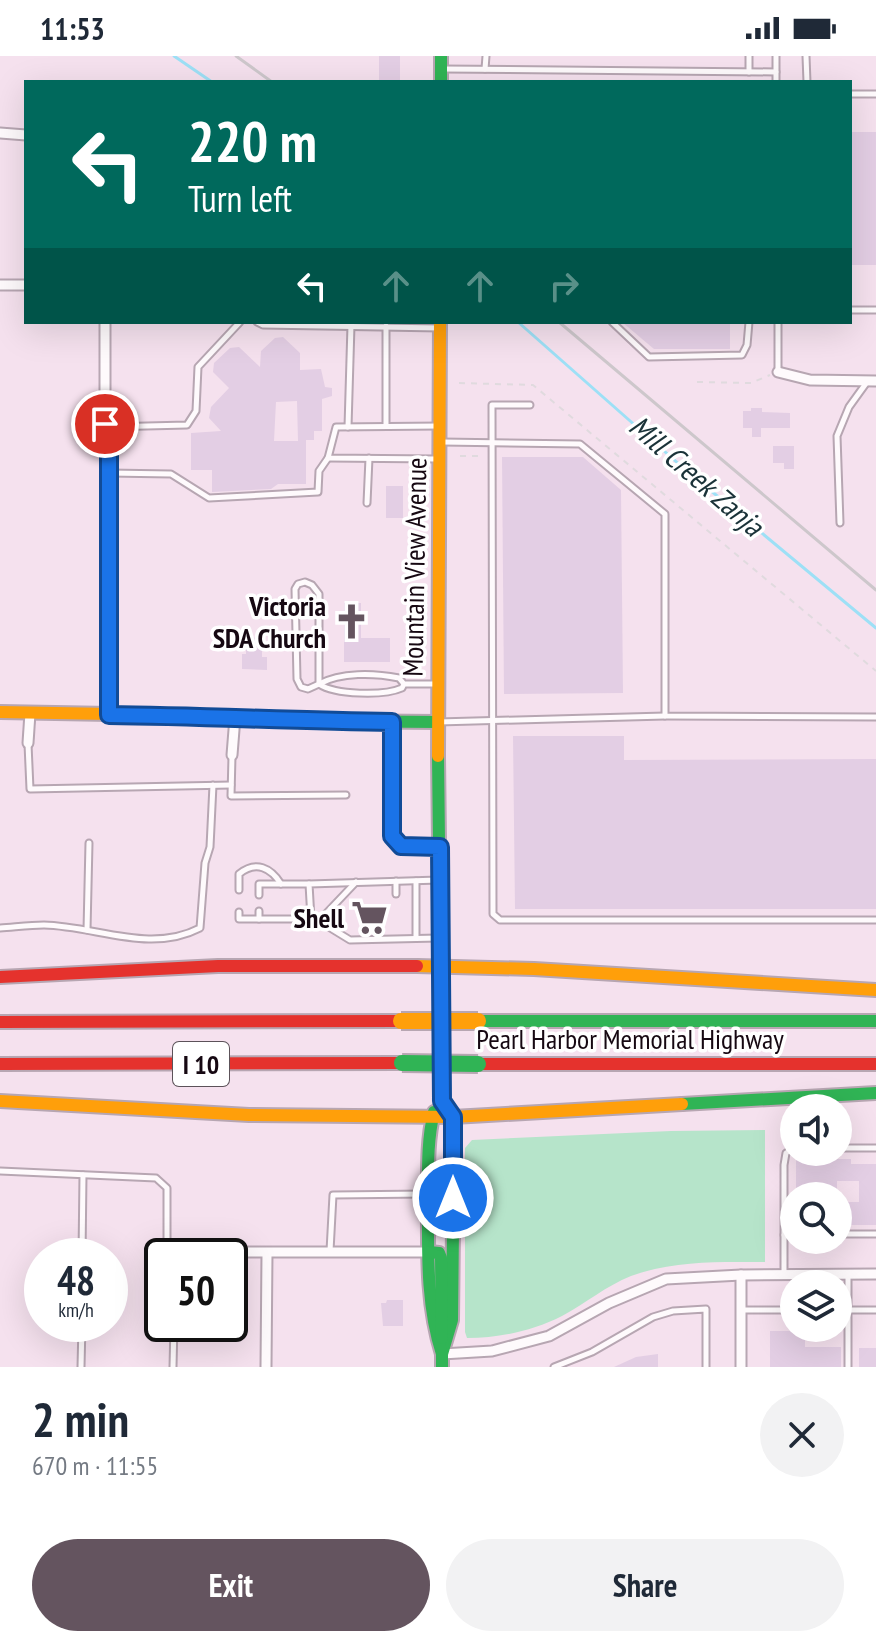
<!DOCTYPE html>
<meta charset="utf-8">
<style>
:root{--surface:#fff;--page:#f2f2f3;--text:#1f2937;--muted:#747a83;--accent:#64545f}
body{margin:0;font-family:"PT Sans Narrow",sans-serif;background:var(--page);color:var(--text);height:100vh;display:flex;flex-direction:column;font-size:30px;white-space:nowrap}
*{box-sizing:border-box;margin:0}
p{font-size:26px;color:var(--muted)}
.icon{flex:none;width:44px;height:44px;fill:none;stroke:currentColor;stroke-width:2;stroke-linecap:round;stroke-linejoin:round}
.map{position:relative;height:1311px;overflow:hidden}
.details{display:flex;flex-direction:column;background:var(--surface);flex:1}
.details>*{flex:none}
.top-card{position:absolute;left:24px;top:24px;width:828px;height:244px;border-radius:0px;box-shadow:0 8px 32px #0002;background:#00695c;color:#fff;overflow:hidden}
.controls{position:absolute;left:780px;top:1038px;display:grid;gap:16px}
.controls a{display:grid;place-items:center;width:72px;height:72px;border-radius:50%;background:var(--surface);box-shadow:0 8px 32px #0002;font-size:40px}
.speed{position:absolute;left:24px;top:1182px;display:flex;gap:16px;font-size:40px;font-weight:700;text-align:center}
.speed>*{display:grid;place-content:center;width:104px;height:104px;border-radius:50%;background:var(--surface);box-shadow:0 8px 32px #0002;line-height:1}
.speed small{font-size:20px;font-weight:400}
.speed .limit{border:4px solid #111;border-radius:12px;background:#fff;color:#111}
.pin{position:absolute;display:grid;place-items:center;width:68px;height:68px;color:#fff;margin:-34px;border:4px solid #fff;border-radius:50%;box-shadow:0 2px 8px #0007}
.me{position:absolute;width:88px;margin:-44px;rotate:0deg;stroke-linejoin:round;filter:drop-shadow(0 0 6px #0008)}
.turn{display:flex;align-items:center;gap:28px;height:168px;padding:0 32px;font-size:36px}
.turn .icon{width:104px;height:104px;stroke-width:2.5}
.turn b{display:block;font-size:56px;line-height:68px}
.lanes{display:flex;align-items:center;height:76px;padding:0 32px;background:#0003;justify-content:center;gap:40px;direction:ltr}
.lanes .off{opacity:.35}
.round{display:grid;place-items:center;flex:none;width:84px;height:84px;border-radius:42px;background:var(--page)}
.head{display:flex;align-items:center;justify-content:space-between;height:136px;padding:0 32px}
h1{font-size:48px;font-weight:800;line-height:60px}
.button{display:flex;gap:16px;margin-top:auto;padding:16px 32px}
.button a{flex:1;height:92px;border-radius:48px;background:var(--accent);color:#fff;font-size:32px;font-weight:800;line-height:92px;text-align:center}
.button a+a{background:var(--page);color:var(--text)}
.status{display:flex;justify-content:space-between;align-items:center;height:56px;padding:0 40px;background:var(--surface);direction:ltr}
.status svg{height:22px;fill:currentColor}
.map>svg:first-child{display:block}
</style>
<div class="status"><b>11:53</b><svg viewBox="0 0 49 12"><path d="M0 12V9h3v3zM5 12V6h3v6zM10 12V3h3v9zM15 12V0h3v12zM26 1h20v11H26zM47 4h2v5h-2z"/></svg></div>
<div class="map">
<svg width="876" height="1311" viewBox="0 0 876 1311">
<rect width="100%" height="100%" fill="#f5e1ee"/>
<path fill="#b6e4ca" d="M765,1074V1206C719,1206 675,1204 631,1220C606,1230 586,1247 562,1260C532,1275 500,1282 467,1282L465,1276V1092L472,1084L671,1075Z"/>
<g fill="none" stroke-linecap="round" stroke-linejoin="round">
<g stroke="#9de0f6" stroke-width="3">
<path d="M174,0L212,26"/>
<path d="M518,266L680,409L876,572"/>
</g>
</g>
<g fill="#e3cee4" fill-rule="evenodd">
<rect x="379" y="0" width="21" height="26"/>
<rect x="850" y="76" width="26" height="133"/>
<path d="M622,266H730V293H654Z"/>
<path d="M283,281L300,297V314L321,313L325,331L332,332V340L322,343V375H314V384H306V428H278L271,433L212,436V414H191V377L221,375L209,362L211,351L229,332L213,316L214,307L230,292L239,291L260,311L261,295L275,282ZM297,345L298,385H274L276,346Z"/>
<path d="M751,352H762V356L790,357V372H761V381H752V372H743V355H751Z"/>
<path d="M773,390H794V413H784V407H773Z"/>
<path d="M502,401H583L621,434L623,637L504,638Z"/>
<rect x="386" y="430" width="17" height="32"/>
<path d="M344,547H361V582H390V606H344Z"/>
<path d="M246,581L262,582V601H267V614L242,613V598H246Z"/>
<path d="M513,680H624V704L876,703V853H515Z"/>
<path d="M796,1103H851V1108H876V1169H845V1146H859V1125H837V1140H796Z"/>
<path d="M387,1244H403V1270H383L381,1247H386Z"/>
<path d="M770,1275H805V1291H841V1311H770Z"/>
<rect x="859" y="1292" width="17" height="19"/>
<path d="M658,1298V1311H614L636,1301Z"/>
</g>
<g fill="none" stroke-linecap="round" stroke-linejoin="round">
<defs>
<g id="lane">
<path d="M749,0V16"/>
<path d="M776,0V26"/>
<path d="M806,0L807,26"/>
<path d="M442,13L776,16"/>
<path d="M485,13L486,0"/>
<path d="M850,38H876"/>
<path d="M850,254H876"/>
<path d="M257,266L263,269L440,272"/>
<path d="M612,266L649,301L742,299L747,289L749,266"/>
<path d="M778,266V316"/>
<path d="M386,270V370"/>
<path d="M530,349H492L493,858L500,864H876"/>
<path d="M106,371L187,369L196,355L198,311L240,266"/>
<path d="M348,371L351,269"/>
<path d="M442,386L580,388L665,458V660L876,661"/>
<path d="M437,403L328,402L336,371L440,370"/>
<path d="M109,417L171,418L209,442L318,436L319,415L328,402"/>
<path d="M367,447L369,402"/>
<path d="M840,467L837,380L849,351L867,326"/>
<path d="M305,526L312,529L319,538V628L308,633L301,631L297,623L295,533L298,528Z"/>
<path d="M404,628L399,622C374,617 341,616 319,628C335,639 384,640 402,632L404,628H437"/>
<path d="M392,666V780L401,790L439,791"/>
<path d="M438,666L665,660"/>
<path d="M28,688L30,733L231,729"/>
<path d="M232,700L231,740L346,739"/>
<path d="M396,825V838"/>
<path d="M239,834V818C256,804 271,812 281,828"/>
<path d="M259,839V828H309"/>
<path d="M259,855V863H311"/>
<path d="M239,856V863H259"/>
<path d="M319,865L356,826"/>
<path d="M0,872C15,871 30,869 44,869C96,870 150,898 200,872L205,807L210,791L213,729"/>
<path d="M87,874L89,787"/>
<path d="M416,882V825"/>
<path d="M438,882L350,884L319,865L311,863L309,828L439,824"/>
<path d="M838,1092H876"/>
<path d="M0,1115L156,1122L167,1132V1200"/>
<path d="M838,1178H876"/>
<path d="M784,1179H794"/>
<path d="M330,1195L333,1139L426,1138"/>
<path d="M82,1200L83,1119"/>
<path d="M784,1217V1109L786,1097L794,1092"/>
<path d="M742,1254H794"/>
<path d="M838,1254H876"/>
<path d="M81,1311L82,1268"/>
<path d="M173,1311L174,1268"/>
<path d="M554,1311L592,1296L653,1261L673,1255L706,1253V1311"/>
<path d="M848,1311V1218"/>
</g>
<g id="street">
<path d="M0,77L26,79"/>
<path d="M0,229H26"/>
<path d="M105,266V368L109,398V659"/>
<path d="M778,316L810,324L876,325"/>
<path d="M28,687L30,657"/>
<path d="M232,699L235,661"/>
<path d="M184,1196H429"/>
<path d="M741,1219V1311"/>
<path d="M442,1298L492,1295L549,1280L609,1247L666,1223L741,1219L876,1218"/>
<path d="M266,1311L267,1197"/>
</g>
<g id="fast">
<path d="M441,0V26"/>
<path d="M320,665L438,666"/>
<path d="M438,700L442,1045L453,1061L454,1081L452,1264L442,1298V1311"/>
<path d="M478,965H876"/>
<path d="M682,1048L876,1037"/>
<path d="M434,1056C427,1084 428,1114 428,1143C428,1195 426,1248 442,1298"/>
<path d="M429,1196L439,1197L441,1202L442,1282"/>
</g>
<g id="slow">
<path d="M0,656L221,660L320,665"/>
<path d="M438,700L440,266"/>
<path d="M417,910L534,913L876,934"/>
<path d="M0,1045L249,1059L453,1061L682,1048"/>
</g>
<g id="jam">
<path d="M0,921L218,910H417"/>
<path d="M0,966L401,965"/>
<path d="M0,1008L402,1007"/>
<path d="M478,1008H876"/>
</g>
</defs>
<use href="#lane" stroke="#b7a6b2" stroke-width="9"/>
<use href="#street" stroke="#b7a6b2" stroke-width="13"/>
<use href="#fast" stroke="#b7a6b2" stroke-width="16"/>
<use href="#slow" stroke="#b7a6b2" stroke-width="16"/>
<use href="#jam" stroke="#b7a6b2" stroke-width="16"/>
<g stroke="#e0dade" stroke-width="2" stroke-dasharray="6 6" stroke-linecap="butt">
<path d="M697,326L751,327L770,319"/>
<path d="M459,327L533,329L876,615"/>
<path d="M460,400H482"/>
</g>
<use href="#lane" stroke="#fefafc" stroke-width="5"/>
<use href="#street" stroke="#fefafc" stroke-width="9"/>
<use href="#fast" stroke="#30b455" stroke-width="12"/>
<use href="#slow" stroke="#ff9f0a" stroke-width="12"/>
<use href="#jam" stroke="#e5322d" stroke-width="12"/>
<g stroke="#cdc7cb" stroke-width="3">
<path d="M236,0L272,26"/>
<path d="M559,266L876,534"/>
</g>
<defs>
<path id="fast-bridge" d="M402,1007L478,1008"/>
<path id="slow-bridge" d="M401,965H478"/>
</defs>
<use href="#fast-bridge" stroke="#b7a6b2" stroke-width="20" stroke-linecap="butt"/>
<use href="#slow-bridge" stroke="#b7a6b2" stroke-width="20" stroke-linecap="butt"/>
<use href="#fast-bridge" stroke="#30b455" stroke-width="16"/>
<use href="#slow-bridge" stroke="#ff9f0a" stroke-width="16"/>
</g>
<g fill="none" stroke-linecap="round" stroke-linejoin="round">
<defs>
<path id="route" d="M105,368L109,398V659C203,660 298,665 392,666V780L401,790L440,791L442,1045L453,1061V1142"/>
</defs>
<use href="#route" stroke="#114b97" stroke-width="20"/>
<use href="#route" stroke="#1a73e8" stroke-width="14"/>
</g>
<defs>
<symbol id="church-bare" viewBox="-9 -9 18 18"><path d="M-1.2-6h2.4v3.5h3.3v2.4h-3.3V6h-2.4V-.1h-3.3v-2.4h3.3Z" fill="#64545f" stroke="#fff" stroke-width="2.5" paint-order="stroke"/></symbol>
<symbol id="supermarket-bare" viewBox="-9 -9 18 18"><path d="M-6-5.5h2.5l.6 2H6L4.5 2H-2.5L-4.4-4H-6ZM-1.5 3.2a1.3 1.3 0 1 0 .1 0ZM3 3.2a1.3 1.3 0 1 0 .1 0Z" fill="#64545f" stroke="#fff" stroke-width="2.5" paint-order="stroke"/></symbol>
</defs>
<g fill-rule="evenodd">
<use href="#church-bare" x="326" y="540" width="51" height="51"/>
<use href="#supermarket-bare" x="344" y="836" width="51" height="51"/>
</g>
<g text-anchor="middle" dominant-baseline="central" stroke-width="7" stroke-linejoin="round" paint-order="stroke">
<rect fill="#fff" stroke="#5c5259" stroke-width="2" x="173" y="986" width="56" height="44" rx="6"/>
<g font-size="26" font-weight="bold" fill="#160812">
<text x="201" y="1008">I 10</text>
</g>
<g font-size="28" fill="#160812" stroke="#fff">
<text transform="translate(414 511) rotate(-89)">Mountain View Avenue</text>
<text x="630" y="982">Pearl Harbor Memorial Highway</text>
</g>
<g font-size="28" font-weight="bold" fill="#160812" stroke="#fff" text-anchor="end">
<text x="326" y="549">Victoria<tspan x="326" dy="32">SDA Church</tspan></text>
<text x="344" y="861">Shell</text>
</g>
<g font-size="30" font-style="italic" fill="#1a3238" stroke="#fff">
<text transform="translate(697 419) rotate(41)">Mill Creek Zanja</text>
</g>
</g>
</svg>
<div class="controls">
<a><svg class="icon" aria-label="sound" viewBox="0 0 24 24"><path d="M4 9h4l5-4v14l-5-4H4zM17 9q2 3 0 6"/></svg></a>
<a><svg class="icon" aria-label="search" viewBox="0 0 24 24"><circle cx="10" cy="10" r="6"/><path d="M15 15l6 6"/></svg></a>
<a><svg class="icon" aria-label="layers" viewBox="0 0 24 24"><path d="M12 4l9 5-9 5-9-5zM3 14l9 5 9-5"/></svg></a>
</div>
<div class="speed"><div>48<small>km/h</small></div><div class="limit">50</div></div>
<div class="pin" style="left:105px;top:368px;background:#d93025"><svg class="icon" aria-label="arrive" viewBox="0 0 24 24"><path d="M6 21V4h12l-3 4 3 4H6"/></svg></div>
<svg class="me" style="left:453px;top:1142px" viewBox="-20 -20 40 40"><circle r="17" fill="#1a73e8" stroke="#fff" stroke-width="3"/><path d="M0-11L8 9 0 5-8 9z" fill="#fff"/></svg>
<div class="top-card">
<div class="turn"><svg class="icon" aria-label="left" viewBox="0 0 24 24"><path d="M17 20v-9H6M10 6l-5 5 5 5"/></svg><div><b>220 m</b>Turn left</div></div>
<div class="lanes"><svg class="icon" aria-label="left" viewBox="0 0 24 24"><path d="M17 20v-9H6M10 6l-5 5 5 5"/></svg><svg class="icon off" aria-label="ahead" viewBox="0 0 24 24"><path d="M12 20V5M6 11l6-6 6 6"/></svg><svg class="icon off" aria-label="ahead" viewBox="0 0 24 24"><path d="M12 20V5M6 11l6-6 6 6"/></svg><svg class="icon off" aria-label="right" viewBox="0 0 24 24"><path d="M7 20v-9h11M14 6l5 5-5 5"/></svg></div>
</div>
</div>
<section class="details">
<div class="head"><div><h1>2 min</h1><p>670 m · 11:55</p></div><a class="round"><svg class="icon" aria-label="close" viewBox="0 0 24 24"><path d="M6 6l12 12M18 6L6 18"/></svg></a></div>
<div class="button"><a>Exit</a><a>Share</a></div>
</section>
